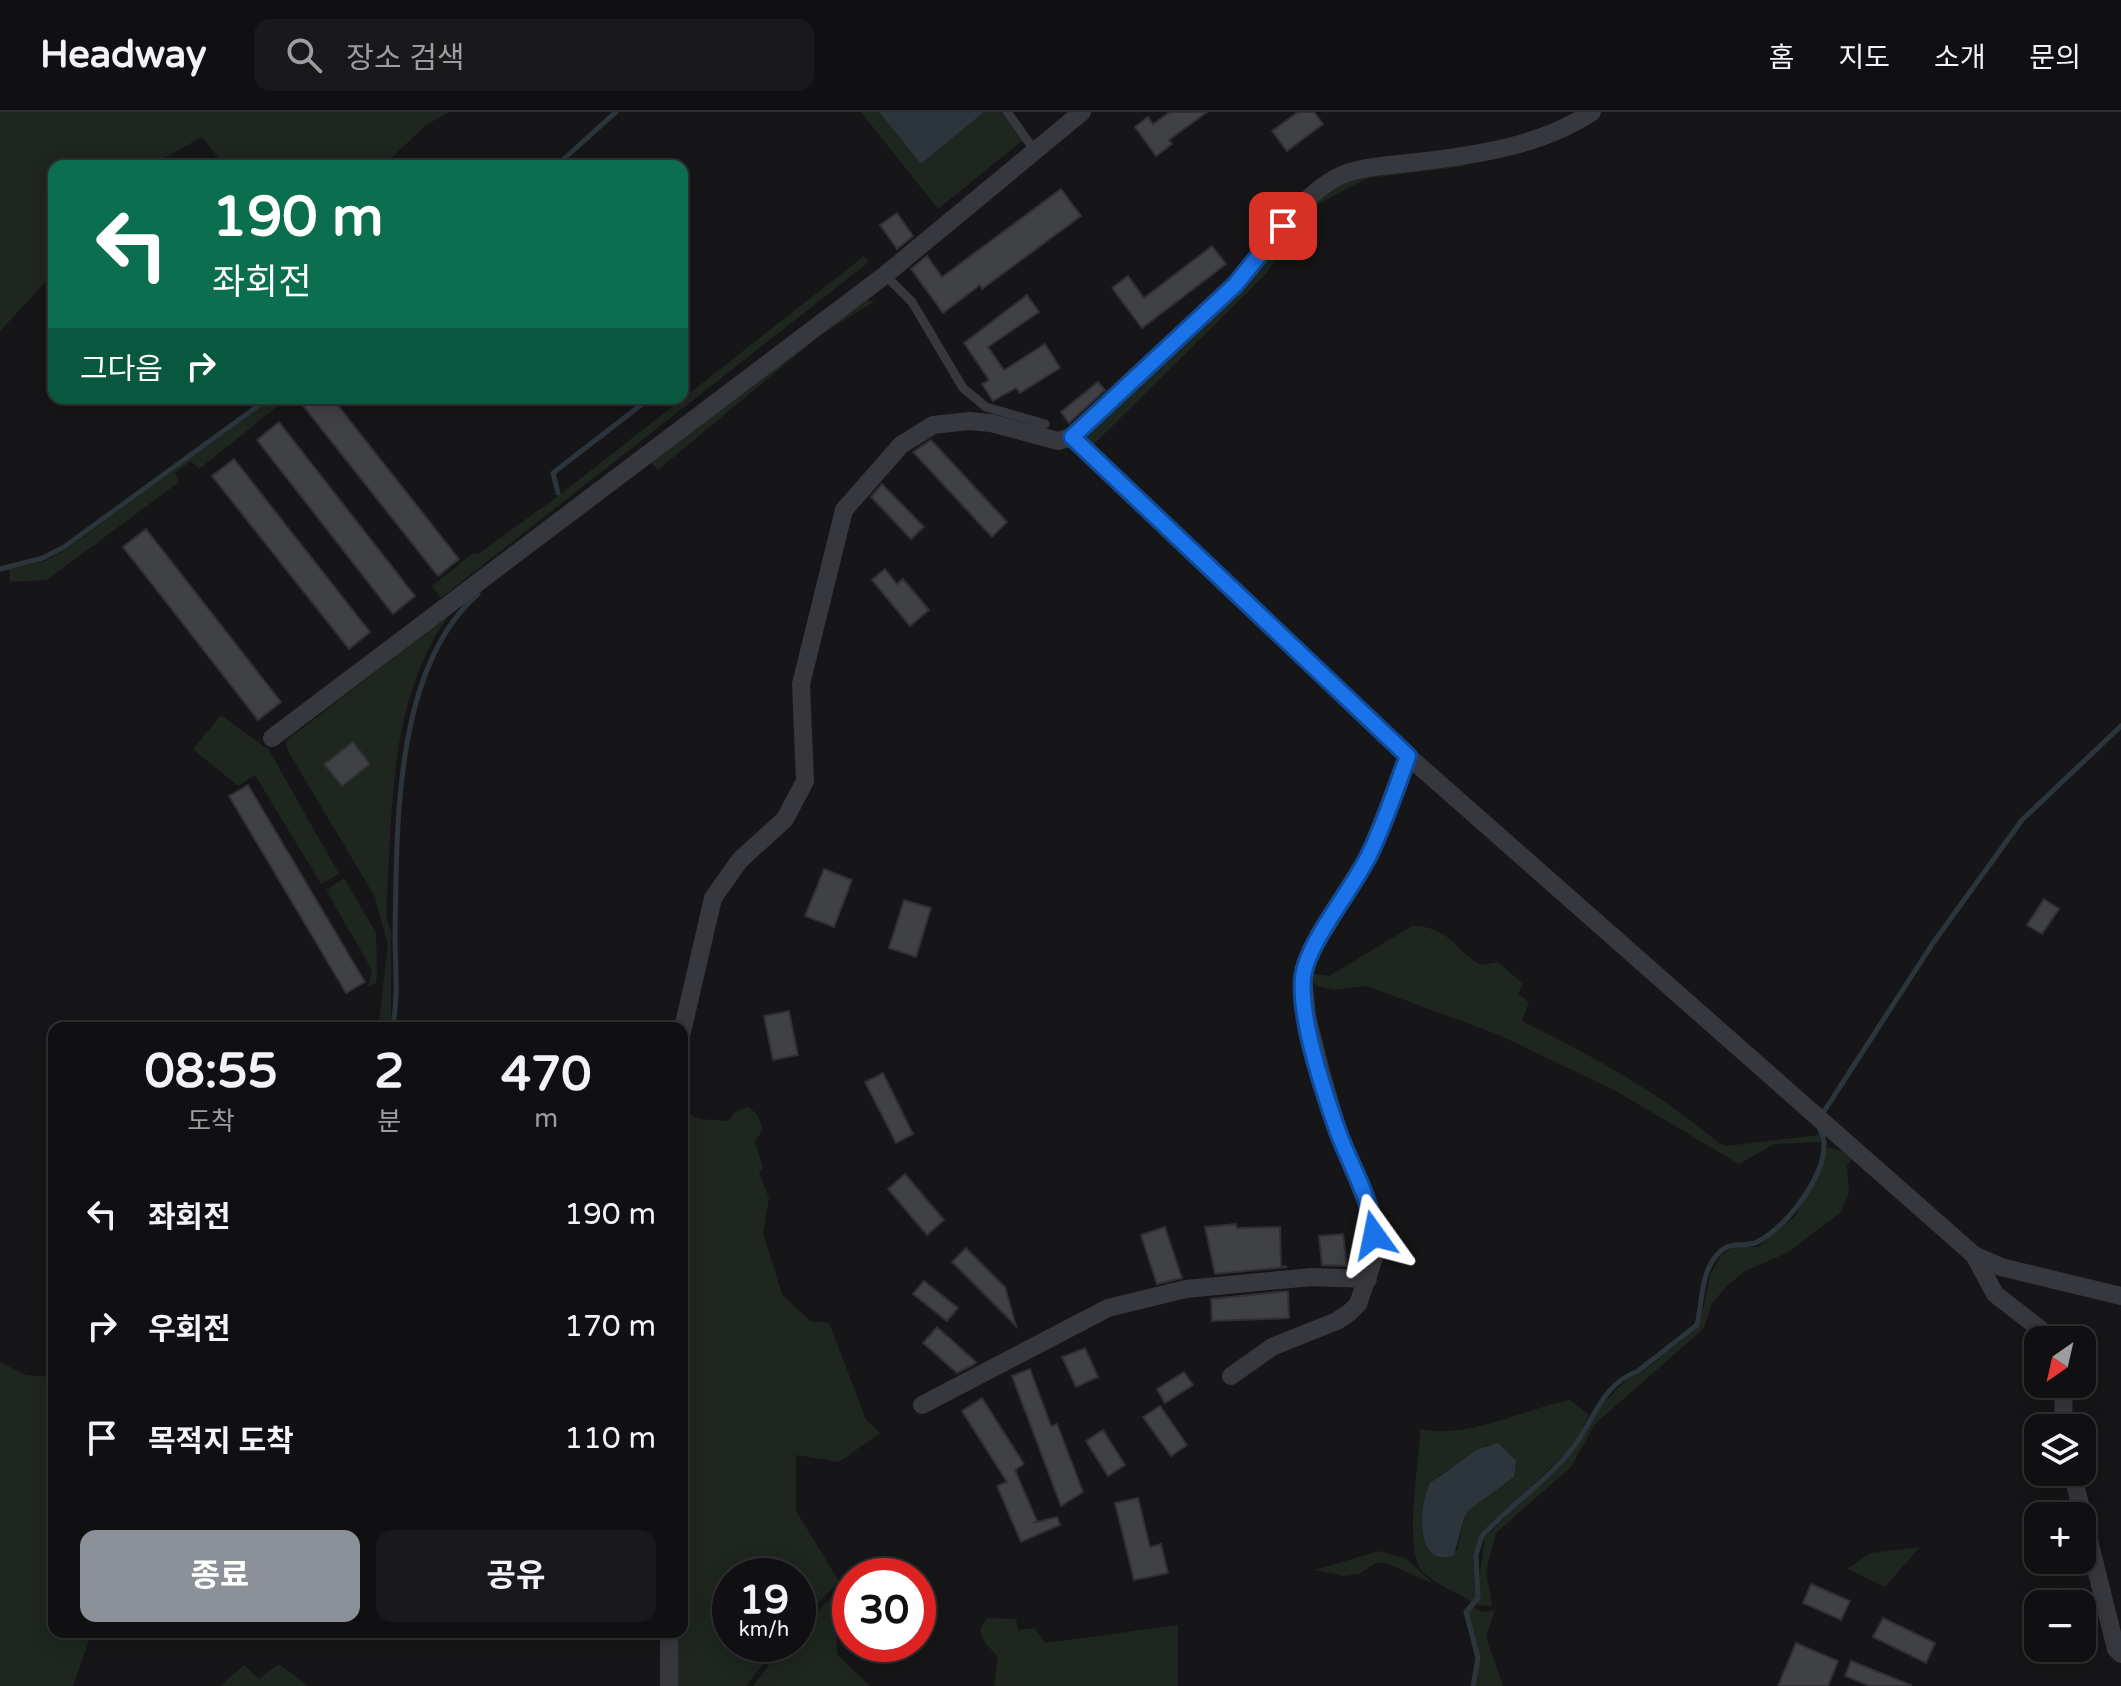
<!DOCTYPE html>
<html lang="ko">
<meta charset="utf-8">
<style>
:root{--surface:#101012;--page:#19191b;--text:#f1f3f6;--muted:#9c9d9f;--line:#303032;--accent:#8c9099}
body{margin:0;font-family:"Varela Round","Noto Sans KR",sans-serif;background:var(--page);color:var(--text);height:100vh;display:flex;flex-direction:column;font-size:30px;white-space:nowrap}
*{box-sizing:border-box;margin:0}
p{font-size:26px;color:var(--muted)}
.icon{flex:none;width:44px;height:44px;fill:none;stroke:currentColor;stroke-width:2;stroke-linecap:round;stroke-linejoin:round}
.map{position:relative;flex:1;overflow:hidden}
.panel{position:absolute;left:48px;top:910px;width:640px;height:616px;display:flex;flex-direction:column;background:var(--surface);border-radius:16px;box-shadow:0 4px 20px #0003,0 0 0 2px var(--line)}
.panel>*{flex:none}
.top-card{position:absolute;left:48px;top:48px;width:640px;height:244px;border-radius:16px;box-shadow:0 4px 20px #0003,0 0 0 2px var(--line);background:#0b6e4f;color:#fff;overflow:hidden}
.needle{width:52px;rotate:214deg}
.fabs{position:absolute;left:2024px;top:1214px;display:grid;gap:16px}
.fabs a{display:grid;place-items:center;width:72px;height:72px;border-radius:16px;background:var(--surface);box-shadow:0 4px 20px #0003,0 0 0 2px var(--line);font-size:40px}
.speed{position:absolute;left:712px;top:1446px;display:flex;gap:16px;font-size:40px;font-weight:700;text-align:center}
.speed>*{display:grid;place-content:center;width:104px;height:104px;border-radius:50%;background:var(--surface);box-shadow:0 4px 20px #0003,0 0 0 2px var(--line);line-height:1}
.speed small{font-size:20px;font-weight:400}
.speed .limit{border:12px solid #d22;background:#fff;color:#111}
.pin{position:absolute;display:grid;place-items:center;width:68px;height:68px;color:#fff;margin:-34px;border-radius:16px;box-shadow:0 4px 12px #0006}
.me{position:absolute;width:88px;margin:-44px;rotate:348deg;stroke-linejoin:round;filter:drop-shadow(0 0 6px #0008)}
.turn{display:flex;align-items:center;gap:28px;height:168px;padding:0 32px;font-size:36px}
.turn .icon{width:104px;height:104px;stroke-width:2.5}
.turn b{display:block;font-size:56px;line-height:68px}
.then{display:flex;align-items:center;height:76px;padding:0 32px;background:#0003;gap:16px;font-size:30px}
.eta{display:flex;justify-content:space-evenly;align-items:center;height:136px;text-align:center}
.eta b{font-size:48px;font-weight:700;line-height:56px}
.action{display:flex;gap:16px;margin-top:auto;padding:16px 32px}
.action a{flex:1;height:92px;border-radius:16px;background:var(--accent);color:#fff;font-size:32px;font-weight:700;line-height:92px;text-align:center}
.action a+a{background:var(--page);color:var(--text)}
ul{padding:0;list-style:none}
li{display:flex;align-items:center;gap:24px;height:112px;padding:0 32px}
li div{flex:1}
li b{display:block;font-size:30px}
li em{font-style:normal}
header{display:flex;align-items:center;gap:48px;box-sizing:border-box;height:112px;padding:0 40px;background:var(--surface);border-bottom:2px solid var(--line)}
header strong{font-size:38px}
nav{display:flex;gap:44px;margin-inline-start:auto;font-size:28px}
.search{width:560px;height:72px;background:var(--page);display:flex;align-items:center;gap:20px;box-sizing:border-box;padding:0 28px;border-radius:16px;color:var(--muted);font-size:30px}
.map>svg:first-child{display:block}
</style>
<header>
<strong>Headway</strong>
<div class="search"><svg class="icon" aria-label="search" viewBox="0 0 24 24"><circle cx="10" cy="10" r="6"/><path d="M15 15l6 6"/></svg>장소 검색</div>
<nav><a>홈</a><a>지도</a><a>소개</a><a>문의</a></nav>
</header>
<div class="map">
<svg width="2121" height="1574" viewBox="0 0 2121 1574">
<rect width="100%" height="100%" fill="#161618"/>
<g fill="#1e261f" fill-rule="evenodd">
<path d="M0,0H449L426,13L383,54H225L202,25L150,54H54V161L0,219Z"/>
<path d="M861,0H879L921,52L984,0H1001L1022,29L938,97Z"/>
<path d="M1519,40L1459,55L1368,66L1320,91L1293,119L1266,162L1091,335L1083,327L1301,97L1348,63Z"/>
<path d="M864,144L869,150L441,486L432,474L473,441L478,442L557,385Z"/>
<path d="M857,188L875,189L819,224L658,358L648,347Z"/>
<path d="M273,286H288L199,357L191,349L175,361L179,370L47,468L10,470L9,457L45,449L65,438Z"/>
<path d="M450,502C387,587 393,702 386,803L391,821V913L378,916L388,833L375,785L288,639L286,629Z"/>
<path d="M221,603L269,638L339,762L321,772L255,663L238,674L193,637Z"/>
<path d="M344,766L376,821L377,864L376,871L368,875L372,858L326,778Z"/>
<path d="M1412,814C1450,814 1455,839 1481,853L1498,850L1523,872L1518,882L1529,890L1522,909C1591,943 1660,981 1719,1031L1726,1034L1819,1023L1821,1030L1774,1032L1739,1052L1616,979L1499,923L1367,874L1334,878L1317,874L1308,866L1309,861L1329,864Z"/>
<path d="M748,995L757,1002L763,1017L755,1030L763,1056L759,1061L769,1086L763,1121L782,1182L810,1209L829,1211L866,1307L880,1321L839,1350L796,1343V1399L839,1469L798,1513V1464H730V1532H778L746,1574H675L674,1520H682L683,998L699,1007L728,1009L735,1000Z"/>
<path d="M1828,1035L1854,1043L1847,1054L1849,1081L1841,1100L1787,1141L1745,1159L1727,1174L1712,1191L1704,1216L1595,1312L1571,1355L1496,1421L1486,1459L1492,1494L1476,1493L1485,1425L1575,1337L1595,1300L1629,1265L1642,1260L1694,1219L1701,1207L1710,1163L1721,1144L1733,1135H1758L1796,1103Z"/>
<path d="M0,1250L25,1263L54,1265V1520H92L73,1574H0Z"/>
<path d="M1570,1288L1589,1303L1572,1335L1481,1423L1475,1443L1476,1485L1472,1490C1457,1480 1436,1473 1423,1460C1402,1438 1420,1351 1420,1317C1466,1328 1524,1297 1570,1288ZM1489,1332L1513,1366L1469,1398L1464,1406L1457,1439L1422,1415L1427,1377L1438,1364Z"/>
<path d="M1920,1435L1885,1475L1847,1457L1871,1441Z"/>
<path d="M1379,1439L1405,1446L1434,1472L1386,1451H1376L1359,1462L1344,1464L1315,1458Z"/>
<path d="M835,1481L837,1542L870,1574H753L784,1533L798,1532V1520Z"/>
<path d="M1472,1494L1482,1500L1495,1498L1486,1525L1503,1574H1474L1479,1546L1467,1500Z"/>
<path d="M988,1506L1016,1507L1018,1518L1034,1516L1046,1531L1178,1513V1574H994L998,1545C988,1533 971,1522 988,1506Z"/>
<path d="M279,1552L308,1574H220L244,1553L259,1567Z"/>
</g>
<g fill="#2c353c">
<path d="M879,0H984L921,52Z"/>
<path d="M1498,1331L1516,1349L1514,1365L1469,1398L1464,1406L1454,1443C1414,1458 1419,1392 1430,1371L1478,1337Z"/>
</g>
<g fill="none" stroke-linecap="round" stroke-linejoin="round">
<g stroke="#2c353c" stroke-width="5">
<path d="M556,54L616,0"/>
<path d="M558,381L553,361L650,286"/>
<path d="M0,457L43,446L64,435L269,286"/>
<path d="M392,916C399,888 395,853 395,824C397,718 393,556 478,482"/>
<path d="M1823,1001L1933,831L2022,708L2121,614"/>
<path d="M1473,1574L1478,1546L1466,1500L1478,1486L1476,1443L1482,1424C1510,1393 1546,1370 1572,1337C1593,1311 1601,1272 1638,1259L1697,1213C1703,1188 1700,1156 1722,1138C1733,1129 1746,1136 1757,1130C1785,1117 1826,1064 1824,1031C1824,1026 1820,1019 1819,1014"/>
</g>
</g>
<g fill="#404145" stroke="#303034" stroke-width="2">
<path d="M1170,0H1207L1169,28L1172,32L1156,44L1135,15L1148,5L1153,12Z"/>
<path d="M1298,0H1314L1323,12L1287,39L1272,19Z"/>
<path d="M1061,77L1081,104L982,177L980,173L943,201L911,157L927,144L942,165Z"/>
<path d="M897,101L913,124L897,137L880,113Z"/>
<path d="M1212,134L1226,152L1142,216L1112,176L1128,164L1144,186Z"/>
<path d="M1027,183L1039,200L988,235L1004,258L1045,232L1060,256L1020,281L1016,276L993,289L982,272L989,268L964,231Z"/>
<path d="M1098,270L1105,278L1069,311L1061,300Z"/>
<path d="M297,286H332L459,447L438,464Z"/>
<path d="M279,310L415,484L393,502L257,328Z"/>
<path d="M931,328L1007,410L992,425L913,340Z"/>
<path d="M234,347L370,520L349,537L212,364Z"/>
<path d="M882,372L924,415L911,427L871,385Z"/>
<path d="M146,417L281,590L258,608L123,435Z"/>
<path d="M885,457L897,472L903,467L929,498L910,514L872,468Z"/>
<path d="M353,630L370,652L342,674L324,652Z"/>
<path d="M248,673L365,870L346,881L229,684Z"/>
<path d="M824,757L852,768L834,815L805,804Z"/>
<path d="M2044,787L2059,797L2042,822L2027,813Z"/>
<path d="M904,788L931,796L916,845L889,836Z"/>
<path d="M789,899L798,943L773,948L764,904Z"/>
<path d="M883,961L913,1022L896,1031L865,970Z"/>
<path d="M905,1062L944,1108L927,1123L888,1077Z"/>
<path d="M1236,1112L1237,1116L1280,1115L1281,1154L1287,1155L1215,1162L1205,1115Z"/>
<path d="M1165,1115L1182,1166L1157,1172L1141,1123Z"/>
<path d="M1343,1122L1347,1154L1322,1153L1319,1124Z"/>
<path d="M966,1136L1005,1175L1016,1214L952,1150Z"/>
<path d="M924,1169L958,1196L947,1209L913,1182Z"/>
<path d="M1288,1179L1289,1206L1212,1209L1211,1187Z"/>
<path d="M937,1215L976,1250L973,1253L957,1261L923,1231Z"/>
<path d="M1085,1236L1098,1265L1076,1275L1062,1245Z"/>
<path d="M1030,1257L1051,1314L1057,1312L1083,1380L1061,1394L1012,1264Z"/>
<path d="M1184,1260L1193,1273L1165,1291L1157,1277Z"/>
<path d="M982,1286L1024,1352L1015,1358L1037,1409L1033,1411L1057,1405L1060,1413L1021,1430L997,1374L1007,1370L962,1299Z"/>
<path d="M1160,1294L1187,1333L1171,1344L1143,1305Z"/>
<path d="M1103,1318L1125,1353L1108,1364L1086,1329Z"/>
<path d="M1138,1386L1150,1435L1161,1432L1168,1461L1134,1468L1115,1391Z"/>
<path d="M1811,1472L1850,1489L1841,1508L1803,1491Z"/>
<path d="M1883,1506L1935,1531L1926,1551L1873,1525Z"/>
<path d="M1796,1531L1838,1549L1828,1574H1778Z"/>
<path d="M1851,1549L1911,1573L1910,1574H1870L1845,1564Z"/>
</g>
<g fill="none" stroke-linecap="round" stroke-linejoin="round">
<g stroke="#37383d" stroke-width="9">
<path d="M1007,0L1035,39"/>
<path d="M885,163L912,190L963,276L986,295L1045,312"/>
</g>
<g stroke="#37383d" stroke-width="18">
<path d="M1072,325L1408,644L1974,1143L2001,1155L2121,1184"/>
<path d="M272,626L885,163L1082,0"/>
<path d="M682,920L713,786L740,748L785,707L805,669L801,572L844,398L901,333L933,313L969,309L991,311L1058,329L1072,325L1235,173C1268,140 1289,96 1329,70C1354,53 1388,54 1417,50C1476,43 1541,34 1592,0"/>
<path d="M1974,1143L1995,1182L2054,1228"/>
<path d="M1231,1264L1272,1235L1337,1209L1350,1200L1358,1192L1375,1143L1372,1104L1338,1019L1321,960L1307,905L1303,865L1309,843L1370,742L1408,644"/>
<path d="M922,1293L1108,1196L1186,1177L1312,1165L1368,1167"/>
<path d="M2063,1316L2064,1272"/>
<path d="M2072,1360L2116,1537L2121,1542"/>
<path d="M669,1574V1520"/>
</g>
</g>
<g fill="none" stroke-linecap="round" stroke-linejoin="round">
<defs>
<path id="route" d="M1283,114L1235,173L1072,325L1408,644C1396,676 1385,710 1370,741C1354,776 1307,830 1303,865C1299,907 1324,980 1338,1020C1351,1055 1371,1086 1374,1123"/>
</defs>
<use href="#route" stroke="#114b97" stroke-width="20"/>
<use href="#route" stroke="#1a73e8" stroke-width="14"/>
</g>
</svg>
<div class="fabs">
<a><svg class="needle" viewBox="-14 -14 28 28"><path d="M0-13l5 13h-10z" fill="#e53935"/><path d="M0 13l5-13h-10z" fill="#9c9d9f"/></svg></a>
<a><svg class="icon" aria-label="layers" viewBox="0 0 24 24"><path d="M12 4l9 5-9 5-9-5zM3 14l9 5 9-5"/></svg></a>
<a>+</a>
<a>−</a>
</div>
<div class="speed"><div>19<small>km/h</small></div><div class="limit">30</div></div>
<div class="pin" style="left:1283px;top:114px;background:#d93025"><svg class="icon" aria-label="arrive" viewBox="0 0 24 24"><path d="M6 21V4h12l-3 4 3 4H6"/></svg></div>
<svg class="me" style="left:1374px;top:1123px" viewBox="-20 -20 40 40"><path d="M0-17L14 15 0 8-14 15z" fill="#1a73e8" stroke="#fff" stroke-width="4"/></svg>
<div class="top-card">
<div class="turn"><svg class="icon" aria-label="left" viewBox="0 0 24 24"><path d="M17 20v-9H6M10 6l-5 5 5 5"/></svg><div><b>190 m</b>좌회전</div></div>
<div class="then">그다음<svg class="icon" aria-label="right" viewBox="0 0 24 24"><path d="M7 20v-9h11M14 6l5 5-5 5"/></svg></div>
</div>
<section class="panel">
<div class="eta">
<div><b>08:55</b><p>도착</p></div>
<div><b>2</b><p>분</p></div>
<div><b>470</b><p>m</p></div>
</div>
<ul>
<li><svg class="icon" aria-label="left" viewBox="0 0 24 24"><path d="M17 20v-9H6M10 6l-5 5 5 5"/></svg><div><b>좌회전</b></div><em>190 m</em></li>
<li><svg class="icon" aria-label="right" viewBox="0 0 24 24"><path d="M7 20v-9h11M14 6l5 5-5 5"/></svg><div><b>우회전</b></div><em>170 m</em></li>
<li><svg class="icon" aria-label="arrive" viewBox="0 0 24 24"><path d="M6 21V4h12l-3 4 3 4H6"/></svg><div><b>목적지 도착</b></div><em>110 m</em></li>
</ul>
<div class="action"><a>종료</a><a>공유</a></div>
</section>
</div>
